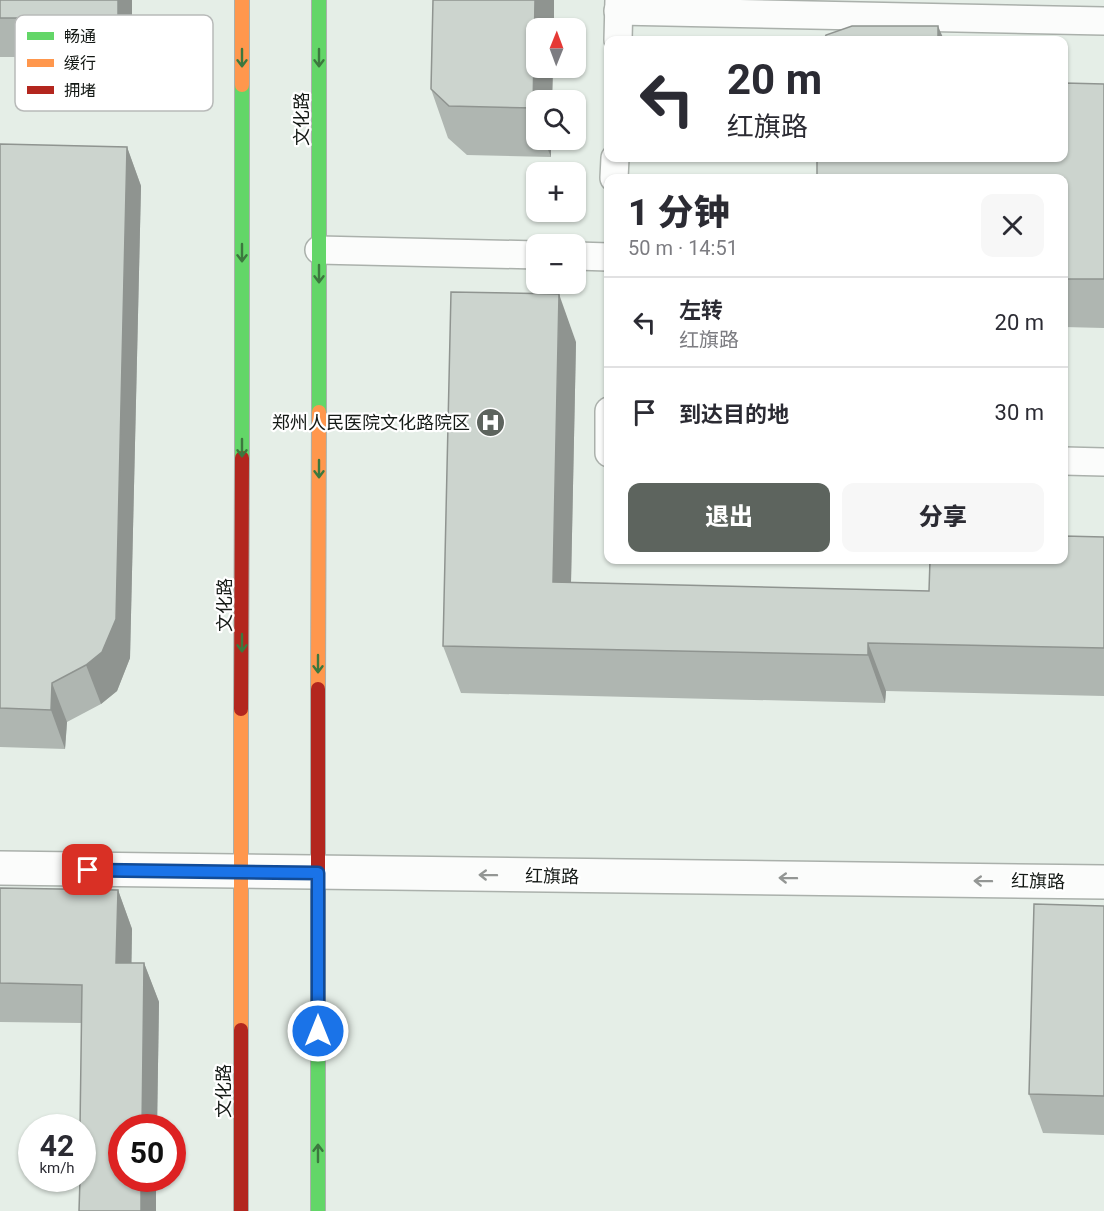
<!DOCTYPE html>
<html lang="zh">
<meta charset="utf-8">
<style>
:root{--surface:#fff;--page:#f7f7f7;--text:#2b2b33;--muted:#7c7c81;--line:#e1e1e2;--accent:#5d645e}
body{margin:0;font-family:Roboto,"Noto Sans SC",sans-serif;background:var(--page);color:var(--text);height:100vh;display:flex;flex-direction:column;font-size:22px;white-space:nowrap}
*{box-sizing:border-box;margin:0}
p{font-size:20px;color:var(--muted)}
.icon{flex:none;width:33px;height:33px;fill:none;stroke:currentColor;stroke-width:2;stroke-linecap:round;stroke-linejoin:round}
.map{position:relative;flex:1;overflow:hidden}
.panel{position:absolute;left:604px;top:174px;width:464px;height:390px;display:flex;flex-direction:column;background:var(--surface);border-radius:12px;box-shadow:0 2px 4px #0004}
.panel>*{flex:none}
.guide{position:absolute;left:604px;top:36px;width:464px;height:126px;border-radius:12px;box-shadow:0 2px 4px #0004;background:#fff;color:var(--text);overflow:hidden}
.needle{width:39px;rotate:1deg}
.fabs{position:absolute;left:526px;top:18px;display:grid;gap:12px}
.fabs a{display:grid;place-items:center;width:60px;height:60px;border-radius:12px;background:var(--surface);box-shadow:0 2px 4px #0004;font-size:30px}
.speed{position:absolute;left:18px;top:1114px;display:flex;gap:12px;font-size:30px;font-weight:700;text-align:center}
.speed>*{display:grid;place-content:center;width:78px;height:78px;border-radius:50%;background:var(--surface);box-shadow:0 2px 4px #0004;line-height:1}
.speed small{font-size:15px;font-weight:400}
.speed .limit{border:9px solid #d22;background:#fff;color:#111}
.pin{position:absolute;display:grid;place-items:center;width:51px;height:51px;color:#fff;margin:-26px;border-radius:12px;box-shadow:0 3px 9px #0006}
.me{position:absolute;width:66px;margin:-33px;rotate:0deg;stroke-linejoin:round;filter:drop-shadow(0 0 4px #0008)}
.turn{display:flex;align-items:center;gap:21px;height:126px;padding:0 24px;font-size:27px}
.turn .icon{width:78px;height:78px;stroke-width:2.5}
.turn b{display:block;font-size:42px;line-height:51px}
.round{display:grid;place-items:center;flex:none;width:63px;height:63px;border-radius:12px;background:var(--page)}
.headline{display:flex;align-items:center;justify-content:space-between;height:102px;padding:0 24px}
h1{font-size:36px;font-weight:800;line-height:45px}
.button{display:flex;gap:12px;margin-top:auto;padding:12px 24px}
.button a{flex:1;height:69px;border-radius:12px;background:var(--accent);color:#fff;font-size:24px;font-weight:800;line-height:69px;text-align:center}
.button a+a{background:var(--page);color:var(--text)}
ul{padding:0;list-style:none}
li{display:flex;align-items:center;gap:18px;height:90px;padding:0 24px;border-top:2px solid var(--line)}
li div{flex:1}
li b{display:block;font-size:22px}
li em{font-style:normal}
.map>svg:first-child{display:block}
</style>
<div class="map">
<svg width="1104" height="1211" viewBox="0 0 1104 1211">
<rect width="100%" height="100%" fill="#e5eee7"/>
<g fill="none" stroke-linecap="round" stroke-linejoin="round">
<defs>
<g id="lane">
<path d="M618,11L1104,21"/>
<path d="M618,40L619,0"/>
<path d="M614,178L615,158"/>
<path d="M319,250L537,255"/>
<path d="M576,256L609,257"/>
<path d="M609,411V453"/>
<path d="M1064,461L1104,462"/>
</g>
<path id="street" d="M0,868L1104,882"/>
<g id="fast">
<path d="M319,412V0"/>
<path d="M242,458V85"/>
<path d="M318,1211V896"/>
</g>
<g id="slow">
<path d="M242,85V0"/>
<path d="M318,689L319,412"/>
<path d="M241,1030V709"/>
</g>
<g id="jam">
<path d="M241,709L242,458"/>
<path d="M318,896V689"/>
<path d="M241,1211V1030"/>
</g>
</defs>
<use href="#lane" stroke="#aab0ab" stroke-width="30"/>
<use href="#street" stroke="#aab0ab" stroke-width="36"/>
<use href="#fast" stroke="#aab0ab" stroke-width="16"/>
<use href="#slow" stroke="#aab0ab" stroke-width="16"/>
<use href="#jam" stroke="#aab0ab" stroke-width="16"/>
<use href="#lane" stroke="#fbfcfb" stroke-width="27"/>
<use href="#street" stroke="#fbfcfb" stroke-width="33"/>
<use href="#fast" stroke="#63d668" stroke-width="14"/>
<use href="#slow" stroke="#ff974d" stroke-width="14"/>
<use href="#jam" stroke="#b3261e" stroke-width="14"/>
</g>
<g fill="#afb6b1">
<rect x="0" y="0" width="132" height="57"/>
<path d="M433,0H554V28L537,68H553L552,100H537V140H551V157L467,155L448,138L431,89Z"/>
<path d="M1104,84V328L1064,327V178Z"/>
<path d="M0,144L127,147L141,186L130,658L117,691L101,704L67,722L65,749L0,747Z"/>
<path d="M576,342L571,583L929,591L1104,537V696L886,691L885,703L461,693L443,646Z"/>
<path d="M0,888L118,890L132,929L131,963H144L159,1002L157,1128H122V1179H156V1211H79L80,1179H82V1128H80L82,1023L0,1022Z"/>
<path d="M1104,906V1135L1043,1133L1029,1094Z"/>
</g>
<g fill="#8f9490">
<path d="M118,0H132V57L118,18Z"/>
<path d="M535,0H554V28H537V68H553L552,100H537V119L533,108Z"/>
<path d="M938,26L944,40H938Z"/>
<path d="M544,140H551V157Z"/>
<path d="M127,147L141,186L130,658L117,691L101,704L86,665Z"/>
<path d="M559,294L576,342L570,630L553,582Z"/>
<path d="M868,643L886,691L885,703L868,655Z"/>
<path d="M52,683L67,722L65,749L51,710Z"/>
<path d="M118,890L132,929L131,1002L116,963Z"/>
<path d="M144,963L159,1002L157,1128H142Z"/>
<rect x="141" y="1179" width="15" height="32"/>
</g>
<g fill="#ccd4ce" stroke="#8f9490" stroke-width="1.5">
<rect x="0" y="0" width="118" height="18"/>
<path d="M433,0H535L533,108L449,106L431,89Z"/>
<path d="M852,26H938V40H824L826,35Z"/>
<path d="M1064,83L1104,84V279H1064V178H817V158H1064Z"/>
<path d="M0,144L127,147L116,619L102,652L86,665L52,683L51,710L0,708Z"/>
<path d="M451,292L559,294L553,582L929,591L930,560H1064V536L1104,537V648L868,643V655L443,646Z"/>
<path d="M0,888L118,890L116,963H144L142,1128H122V1179H141V1211H79L80,1179H82V1128H80L82,985L0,983Z"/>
<path d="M1034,904L1104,906V1096L1029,1094Z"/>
</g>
<defs><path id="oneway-shaft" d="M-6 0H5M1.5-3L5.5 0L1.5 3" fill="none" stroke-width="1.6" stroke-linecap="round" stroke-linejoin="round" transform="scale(1.5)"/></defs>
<g stroke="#3c783e">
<use href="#oneway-shaft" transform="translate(242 58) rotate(90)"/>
<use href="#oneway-shaft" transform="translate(319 58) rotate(90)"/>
<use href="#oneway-shaft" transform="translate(242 253) rotate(90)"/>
<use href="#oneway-shaft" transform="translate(319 274) rotate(90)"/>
<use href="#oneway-shaft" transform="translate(242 448) rotate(90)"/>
<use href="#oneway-shaft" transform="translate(319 469) rotate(90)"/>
<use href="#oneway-shaft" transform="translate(242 643) rotate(90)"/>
<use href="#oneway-shaft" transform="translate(318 664) rotate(90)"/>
<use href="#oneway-shaft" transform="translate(318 1153) rotate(-90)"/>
</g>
<g stroke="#939694">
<use href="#oneway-shaft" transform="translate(488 875) rotate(-179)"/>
<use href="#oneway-shaft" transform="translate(788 878) rotate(-179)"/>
<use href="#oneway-shaft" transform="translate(983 881) rotate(-179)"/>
</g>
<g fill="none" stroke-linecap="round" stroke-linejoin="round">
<defs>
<path id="route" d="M88,870L318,873V1031"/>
</defs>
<use href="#route" stroke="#114b97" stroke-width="15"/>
<use href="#route" stroke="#1a73e8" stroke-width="10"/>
</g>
<defs>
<symbol id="hospital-disc" viewBox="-11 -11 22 22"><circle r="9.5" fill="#5d645e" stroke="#fff"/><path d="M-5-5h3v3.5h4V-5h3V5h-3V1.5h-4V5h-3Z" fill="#fff"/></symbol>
</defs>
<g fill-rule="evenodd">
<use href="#hospital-disc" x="474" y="406" width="33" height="33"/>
</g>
<g text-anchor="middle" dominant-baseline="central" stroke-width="4.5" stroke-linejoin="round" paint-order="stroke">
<g font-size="18" fill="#141915" stroke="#fff">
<text transform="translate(301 119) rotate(-90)">文化路</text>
<text transform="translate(224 605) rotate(-90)">文化路</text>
<text transform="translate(552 876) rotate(1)">红旗路</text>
<text transform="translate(1038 881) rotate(1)">红旗路</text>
<text transform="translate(223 1091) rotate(-90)">文化路</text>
</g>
<g font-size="18" fill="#141915" stroke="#fff" text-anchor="end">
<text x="470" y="422">郑州人民医院文化路院区</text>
</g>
</g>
<rect x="15" y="15" width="198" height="96" rx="9" fill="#fff" stroke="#b8bab9" stroke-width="1.5"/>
<rect x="27" y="32" width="27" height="8" fill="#63d668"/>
<rect x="27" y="59" width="27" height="8" fill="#ff974d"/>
<rect x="27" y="86" width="27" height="8" fill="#b3261e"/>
<g font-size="16" fill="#141915">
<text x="64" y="42">畅通</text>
<text x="64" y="69">缓行</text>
<text x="64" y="96">拥堵</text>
</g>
</svg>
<div class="fabs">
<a><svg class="needle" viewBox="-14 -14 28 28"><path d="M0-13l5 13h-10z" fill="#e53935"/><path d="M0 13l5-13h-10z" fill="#7c7c81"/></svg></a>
<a><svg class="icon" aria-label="search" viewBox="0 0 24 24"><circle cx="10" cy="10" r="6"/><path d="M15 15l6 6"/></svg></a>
<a>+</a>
<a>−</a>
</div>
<div class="speed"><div>42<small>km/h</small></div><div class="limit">50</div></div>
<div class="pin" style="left:88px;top:870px;background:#d93025"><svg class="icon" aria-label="arrive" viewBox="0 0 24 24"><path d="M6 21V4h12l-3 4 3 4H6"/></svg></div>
<svg class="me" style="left:318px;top:1031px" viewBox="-20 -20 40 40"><circle r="17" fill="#1a73e8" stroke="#fff" stroke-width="3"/><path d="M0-11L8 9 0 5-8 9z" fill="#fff"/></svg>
<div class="guide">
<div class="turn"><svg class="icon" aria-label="left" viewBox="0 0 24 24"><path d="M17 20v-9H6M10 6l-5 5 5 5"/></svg><div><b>20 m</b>红旗路</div></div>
</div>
<section class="panel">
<div class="headline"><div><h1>1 分钟</h1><p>50 m · 14:51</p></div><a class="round"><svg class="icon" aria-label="close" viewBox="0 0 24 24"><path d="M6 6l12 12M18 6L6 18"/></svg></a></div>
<ul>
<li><svg class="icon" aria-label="left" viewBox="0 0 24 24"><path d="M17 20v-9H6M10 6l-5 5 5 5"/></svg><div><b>左转</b><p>红旗路</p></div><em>20 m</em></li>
<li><svg class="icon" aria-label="arrive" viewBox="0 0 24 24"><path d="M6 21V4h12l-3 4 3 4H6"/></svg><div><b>到达目的地</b></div><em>30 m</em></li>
</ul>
<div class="button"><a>退出</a><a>分享</a></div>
</section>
</div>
